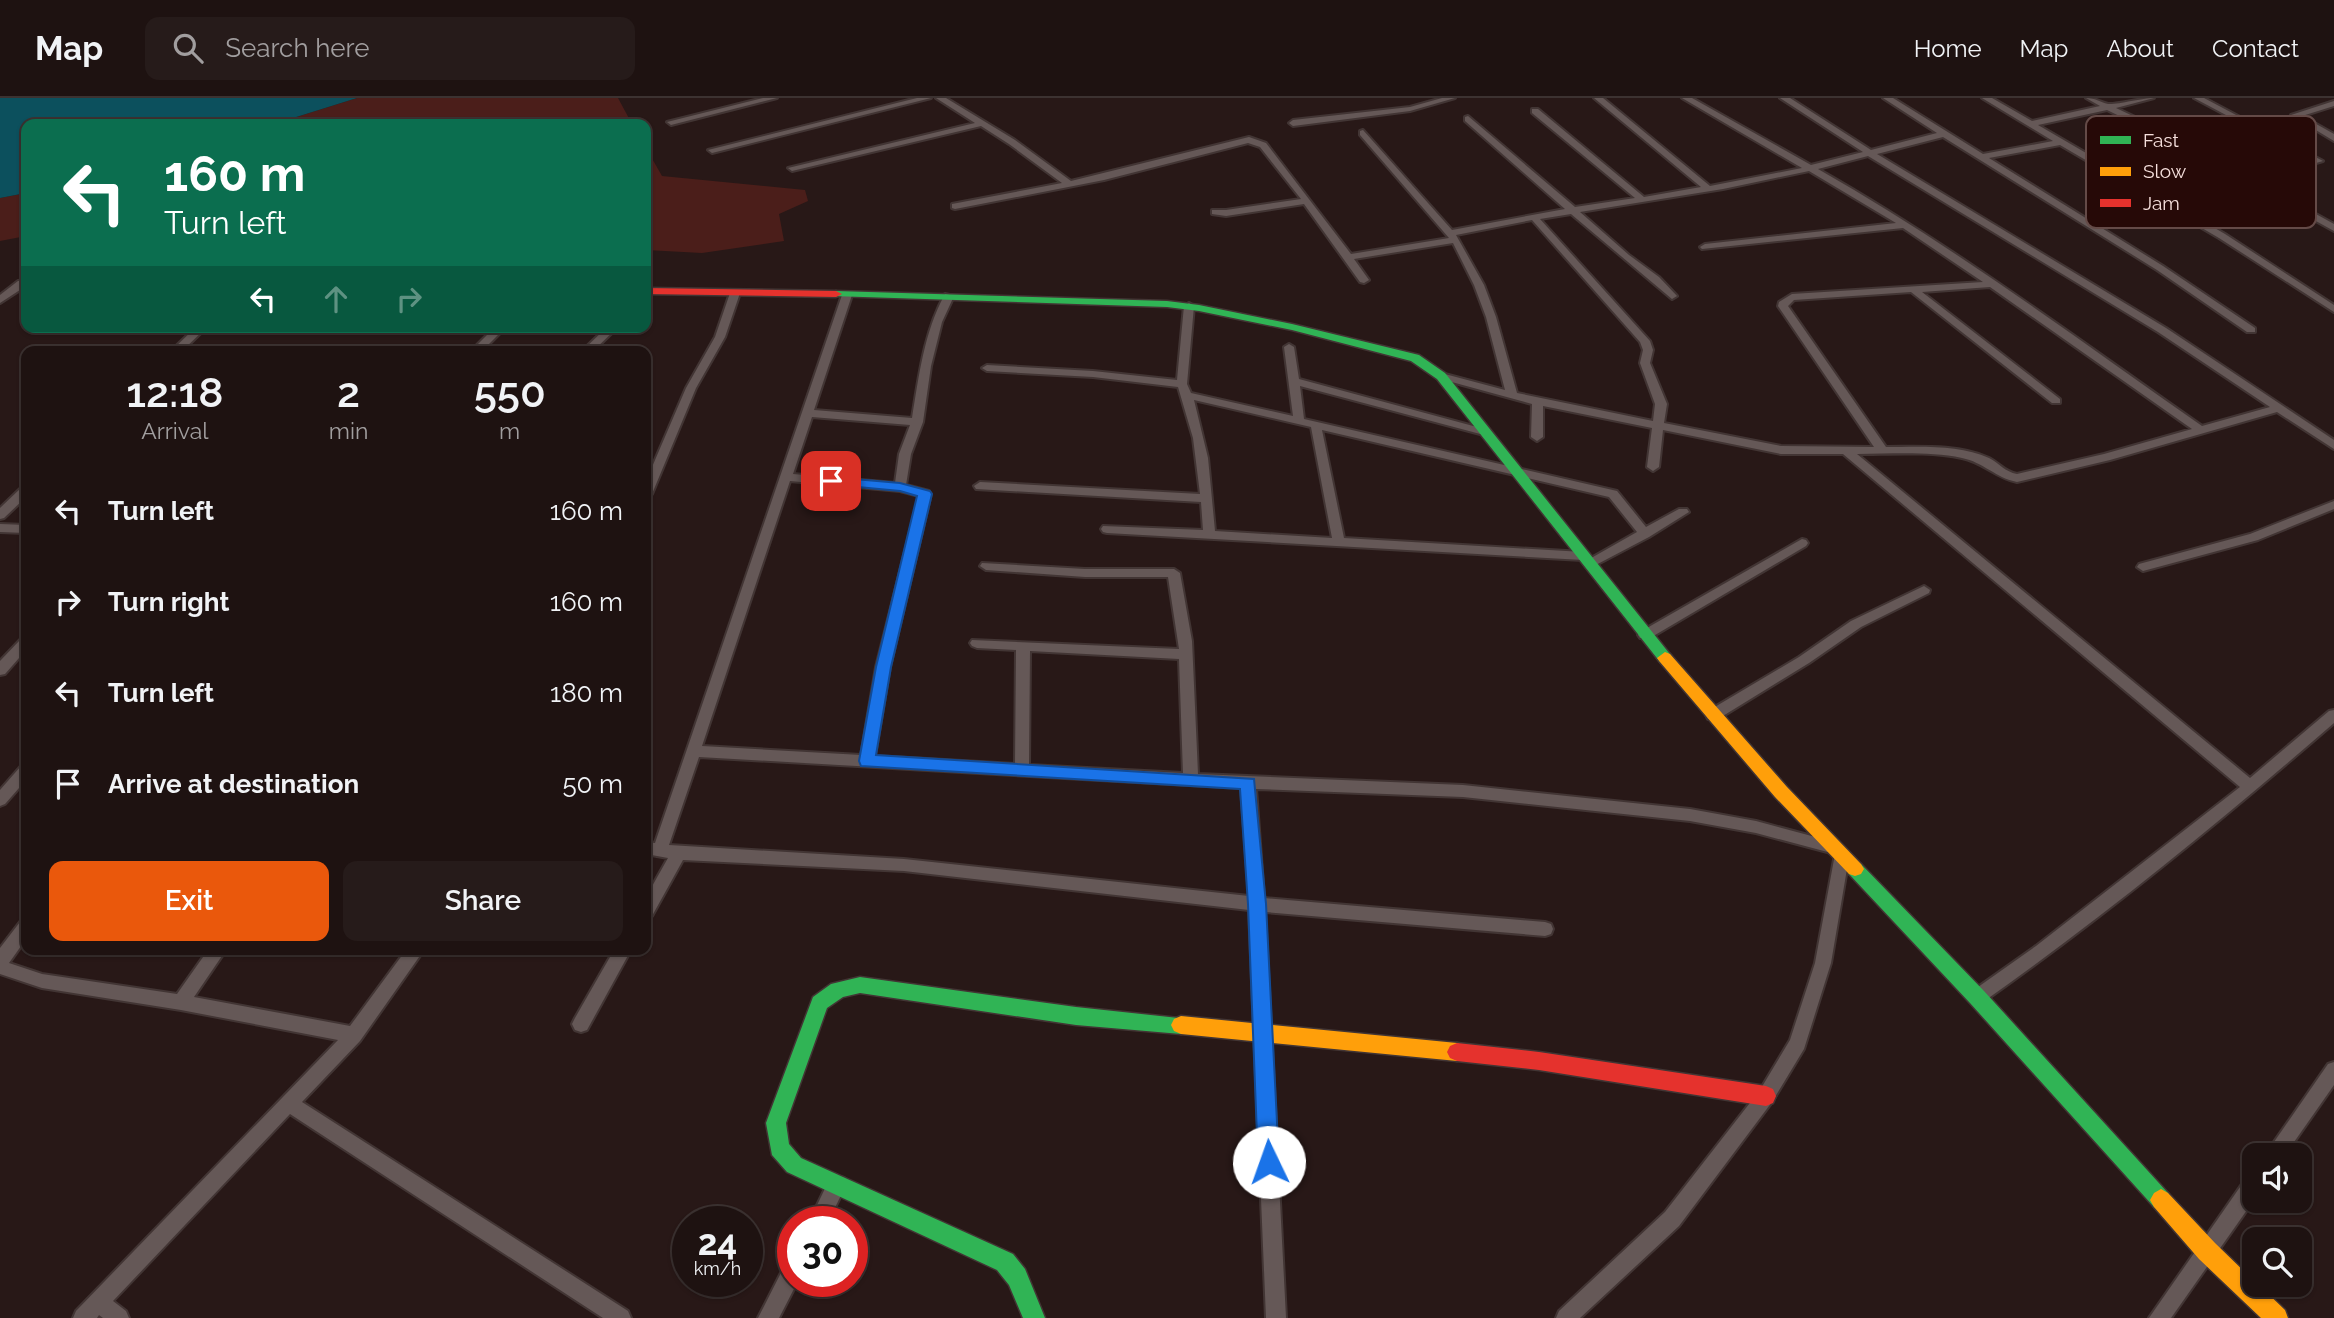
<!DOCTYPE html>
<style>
:root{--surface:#1e1211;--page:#261b1a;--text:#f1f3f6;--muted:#a19e9f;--line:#3c3231;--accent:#ea580c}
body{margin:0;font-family:Raleway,sans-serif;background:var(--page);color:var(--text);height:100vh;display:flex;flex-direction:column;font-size:26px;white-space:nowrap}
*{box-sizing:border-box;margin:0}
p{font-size:23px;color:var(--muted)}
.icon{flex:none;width:38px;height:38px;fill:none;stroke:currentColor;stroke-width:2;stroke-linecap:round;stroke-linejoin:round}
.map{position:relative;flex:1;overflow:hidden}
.details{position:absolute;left:21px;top:248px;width:630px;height:609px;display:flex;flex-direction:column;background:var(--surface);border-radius:14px;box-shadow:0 2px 5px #0004,0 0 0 2px var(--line)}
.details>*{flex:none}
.guide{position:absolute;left:21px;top:21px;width:630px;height:214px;border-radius:14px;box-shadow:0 2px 5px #0004,0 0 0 2px var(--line);background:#0b6e4f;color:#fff;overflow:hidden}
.buttons{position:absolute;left:2242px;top:1045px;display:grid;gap:14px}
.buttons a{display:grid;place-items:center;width:70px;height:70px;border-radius:14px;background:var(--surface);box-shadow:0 2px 5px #0004,0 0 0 2px var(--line);font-size:35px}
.speed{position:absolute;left:672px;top:1108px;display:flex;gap:14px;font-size:35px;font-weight:700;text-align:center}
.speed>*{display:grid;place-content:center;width:91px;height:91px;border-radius:50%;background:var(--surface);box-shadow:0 2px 5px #0004,0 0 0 2px var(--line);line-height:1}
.speed small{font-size:18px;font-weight:400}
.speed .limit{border:10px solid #d22;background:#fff;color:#111}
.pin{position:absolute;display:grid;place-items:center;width:60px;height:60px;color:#fff;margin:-30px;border-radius:14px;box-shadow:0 4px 10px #0006}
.me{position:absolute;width:77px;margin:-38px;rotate:357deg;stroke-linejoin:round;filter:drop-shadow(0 0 5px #0008)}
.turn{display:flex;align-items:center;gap:24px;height:147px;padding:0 28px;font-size:32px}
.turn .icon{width:91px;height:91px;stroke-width:2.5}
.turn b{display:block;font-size:49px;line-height:60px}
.lanes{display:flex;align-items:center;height:66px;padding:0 28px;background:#0003;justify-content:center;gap:35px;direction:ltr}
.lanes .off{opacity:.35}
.eta{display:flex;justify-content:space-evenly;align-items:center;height:119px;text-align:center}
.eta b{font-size:42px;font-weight:600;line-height:49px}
.action{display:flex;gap:14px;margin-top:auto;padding:14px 28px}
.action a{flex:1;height:80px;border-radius:14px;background:var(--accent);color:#fff;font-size:28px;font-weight:600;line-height:80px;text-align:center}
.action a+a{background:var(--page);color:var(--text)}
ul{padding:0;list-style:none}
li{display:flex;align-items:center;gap:21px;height:91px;padding:0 28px}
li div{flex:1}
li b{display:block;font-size:26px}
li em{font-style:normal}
header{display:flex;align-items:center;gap:42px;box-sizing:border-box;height:98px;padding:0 35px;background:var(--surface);border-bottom:2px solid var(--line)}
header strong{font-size:33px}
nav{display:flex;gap:38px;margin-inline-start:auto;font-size:24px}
.search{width:490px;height:63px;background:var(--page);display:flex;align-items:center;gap:18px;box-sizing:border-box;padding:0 24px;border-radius:14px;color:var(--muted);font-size:26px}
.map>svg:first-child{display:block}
</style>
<header>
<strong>Map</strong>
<div class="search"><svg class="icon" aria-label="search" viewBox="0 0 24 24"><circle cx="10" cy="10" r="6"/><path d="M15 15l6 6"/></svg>Search here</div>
<nav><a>Home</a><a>Map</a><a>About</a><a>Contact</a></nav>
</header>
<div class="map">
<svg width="2334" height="1220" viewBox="0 0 2334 1220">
<rect width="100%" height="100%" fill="#281817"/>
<g fill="#4b1e1a">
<path d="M357,0H618L632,26H274Z"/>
<path d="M646,50L662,78L805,92L808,103L779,116L784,143L702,155L646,152Z"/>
<path d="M26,95V138L0,143V100Z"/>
</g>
<path fill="#0c505d" d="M0,0H357L274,26H26V95L0,100Z"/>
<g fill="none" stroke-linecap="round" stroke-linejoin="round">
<defs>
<g id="street">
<path d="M763,0H777L671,27L667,24Z"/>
<path d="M917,0H931L712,55L708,52Z"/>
<path d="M936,0H946L1015,42L1071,83L1249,39L1266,45L1351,156L1449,140L1360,37V33L1363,32L1452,132L1565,111L1465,23V19L1468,18L1575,109L1635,100L1532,15V11H1538L1644,99L1701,89L1594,0H1603L1710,88L1802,70L1682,0H1692L1811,67L1863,54L1780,0H1790L1871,52L1937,35L1883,0H1893L1983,56L2053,43L1982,0H1992L2032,23L2100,8L2086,0C2095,0 2100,4 2108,6C2116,7 2142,0 2154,0L2116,10L2175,38L2334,126V133L2169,42L2107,12L2038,27L2225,136L2334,207V214L2219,140L2060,47L1989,60L2163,168L2255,230V234H2247L2157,172L1943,39L1877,56L2166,230L2334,342V351L2277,314L2110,362L2017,384C1996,380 1983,364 1962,360C1928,353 1891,356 1857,356L2250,680L2329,613L2334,612V625C2221,723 2105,818 1983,904L1977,907L1971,904L1969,899L1971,894L2036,848L2240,689L1843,356H1781L1663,332L1659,369L1653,373L1647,369L1652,330L1543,308V339L1537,343L1531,339L1532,306L1437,280L1436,278L1441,275L1505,292L1486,219L1474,187L1453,145L1354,161L1369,182L1364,185L1360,184L1304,106L1226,118L1212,116V112H1226L1301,101L1260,49L1248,45L1104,82L955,111L952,110V106L1062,85L1009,46L981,28L792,73L788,70L975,25ZM1868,58L2158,234L2270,309L2202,328C2076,240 1952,147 1818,71ZM1809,73L1896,125L1705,146L1700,149L1702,151L1903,130L1983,184L1792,196L1779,204L1778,208L1874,349L1781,348L1664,325L1667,306L1650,265L1653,252L1650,243L1540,121L1571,116L1672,201L1677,198L1659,179L1629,157L1580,114L1723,91ZM1532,122L1640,244L1643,252L1640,265L1655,306L1653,323L1517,295L1496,219L1484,187L1456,137ZM1990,189L2192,331L2104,356L2017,376C2005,374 1999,365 1989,360C1959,346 1918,349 1886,349L1788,208L1794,202L1911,194L2052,305H2060V301L1922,194Z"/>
<path d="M1442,0H1455L1410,13L1293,28L1289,25L1293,22L1410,9Z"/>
<path d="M2194,0H2204L2323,63L2316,65Z"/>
<path d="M2334,3V8L2302,18L2334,36V43L2291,17Z"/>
<path d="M26,182V188L0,205V197L18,183Z"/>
<path d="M735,192L740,195L725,239L696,290L652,396L646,400V383L686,290L715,239L730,195Z"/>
<path d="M847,194L852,197L814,312L912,320C919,278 924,234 945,196L954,198L942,224L931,268L923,324L911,356L906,387L929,393L931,396L890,569L875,658L1015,666L1016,552L977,550L972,548L970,545L972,542L1179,551L1168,479H1085L986,472L980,468L982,465L1085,471H1174L1180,475L1192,543L1198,676L1463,687L1690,711L1756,723L1834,744L1839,746L1840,753L1846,754L1849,759L1831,865L1804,951L1772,1004L1679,1128L1580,1220H1556L1559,1213L1665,1114L1760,992L1790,942L1815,865L1835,756L1756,735L1690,723L1463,699L1256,691L1264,800L1545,824L1551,826L1553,831L1551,836L1545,838L1265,814L1286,1220H1266L1249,812L904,773L683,762L652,818L646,820V799L668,760L646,756V744L655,745L842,197ZM812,319L910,327L899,356L895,385L793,376ZM790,383L900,393L919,398L876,569L861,657L702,648ZM1030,553L1179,561L1183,675L1029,667ZM699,659L1241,690L1249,798L904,761L669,747Z"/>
<path d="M1189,205L1194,208L1187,286L1191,295L1293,318L1284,249L1289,246L1294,249L1299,281L1488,332L1490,334L1484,337L1300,288L1304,321L1617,393L1646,429L1679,411H1687L1689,414L1649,439L1590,470L1586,469L1584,466L1586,463L1637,434L1609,399L1322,332L1344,440L1583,454L1589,458L1583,462L1107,435L1103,434L1101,431L1103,428L1203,432L1201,404L976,391L974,388L980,384L1200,396L1193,340L1178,289L1093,279L987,273L982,270L987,267L1093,273L1177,282L1184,208ZM1194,302L1311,329L1332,440L1215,433L1208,360Z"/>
<path d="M196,229H207L181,254H170Z"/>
<path d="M495,229H506L481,254H470Z"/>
<path d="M607,229H618L592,254H581Z"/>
<path d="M26,388V399L4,420L0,421V410L22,389Z"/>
<path d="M2334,403V411L2258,442L2143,473L2137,469L2139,466L2250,436Z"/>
<path d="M0,426L26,427V435L0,434Z"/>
<path d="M1802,441L1806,442L1808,445L1806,448L1650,540H1640L1638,537L1640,534Z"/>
<path d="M1924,488L1930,492L1929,495L1861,529L1809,565L1718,621H1708L1706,617L1708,613L1799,559L1851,523Z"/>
<path d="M26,539V552L5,576L0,577V563L21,541Z"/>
<path d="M26,666V682L5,706L0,708V692L21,668Z"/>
<path d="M26,822V841L9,865L42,876L177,896L208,852H226L194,899L350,928L406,852H424L360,943L302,1004L628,1213L631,1220H603L290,1016L113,1203L126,1213L129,1220H103L99,1217L97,1220H73L76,1213L338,942L181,912L42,890L0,876V850L20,824Z"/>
<path d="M614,852H631L587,932L581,934L575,932L572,926L575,920Z"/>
<path d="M2334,964V987L2285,1057H2265L2328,966Z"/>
<path d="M2254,1077V1102L2171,1220H2149L2247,1079Z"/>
<path d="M837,1078L844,1080L846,1087L828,1124H809L830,1080Z"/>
<path d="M793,1162V1183H798L779,1220H758L786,1165Z"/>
</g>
<g id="fast">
<path d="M836,193L1167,203L1199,207L1292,226L1419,257L1445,275L1673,560L1665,566L1660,564L1437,281L1411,263L1292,232L1199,213L1167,209L832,198L830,196Z"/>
<path d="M1855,764L1861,766L1984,893L2168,1095L2172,1102L2168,1109L2161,1113L2154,1109L1970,905L1849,776L1846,771L1849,766Z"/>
<path d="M860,879L1076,909L1188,921L1191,927L1188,933L1181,936L1076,927L860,895L843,899L827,910L786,1025L789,1046L801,1060L1013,1156L1025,1171L1045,1220H1023L1009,1187L997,1172L787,1074L772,1057L766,1025L813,899L831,886Z"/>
</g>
<g id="slow">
<path d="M1665,554L1670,556L1787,689L1861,766L1864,771L1861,776L1855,778L1849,776L1775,699L1660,564L1657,560Z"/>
<path d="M1181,918L1457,945L1464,948L1467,954L1464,960L1457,963L1181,936L1174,933L1171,927L1174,921Z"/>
<path d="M2161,1091L2168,1095L2215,1145L2254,1183V1186H2258L2285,1212L2288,1220H2261L2199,1161L2154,1109L2150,1102L2154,1095Z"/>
</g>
<g id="jam">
<path d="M646,190L836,193L842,196L836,199L646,196Z"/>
<path d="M1457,945L1539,954L1766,988L1773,991L1776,998L1773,1005L1766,1008L1539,972L1457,963L1450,960L1447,954L1450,948Z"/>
</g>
</defs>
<use href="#street" stroke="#423534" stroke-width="4"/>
<use href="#fast" stroke="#423534" stroke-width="3"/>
<use href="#slow" stroke="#423534" stroke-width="3"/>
<use href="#jam" stroke="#423534" stroke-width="3"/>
<use href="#street" fill="#655857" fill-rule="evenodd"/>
<use href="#fast" fill="#30b455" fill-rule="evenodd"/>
<use href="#slow" fill="#ff9f0a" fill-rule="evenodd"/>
<use href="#jam" fill="#e5322d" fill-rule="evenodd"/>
</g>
<path fill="#1a73e8" stroke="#114b97" stroke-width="2" d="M831,379L900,385L930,393L932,396L891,569L876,657L1254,681L1266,806L1279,1064L1276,1071L1269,1074L1261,1071L1258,1064L1248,806L1240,691L861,668L859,663L876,569L917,398L900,393L826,386L825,383Z"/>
<rect x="2086" y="18" width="230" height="112" rx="10" fill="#260907" stroke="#644a47" stroke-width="2"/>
<rect x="2100" y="38" width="31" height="8" fill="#30b455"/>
<rect x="2100" y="69" width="31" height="9" fill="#ff9f0a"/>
<rect x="2100" y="101" width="31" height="8" fill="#e5322d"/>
<g font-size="19" fill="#f6e0dd">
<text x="2143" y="49">Fast</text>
<text x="2143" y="80">Slow</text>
<text x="2143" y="112">Jam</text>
</g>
</svg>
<div class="buttons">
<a><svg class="icon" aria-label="sound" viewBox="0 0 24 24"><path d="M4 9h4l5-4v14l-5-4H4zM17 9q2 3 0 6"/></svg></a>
<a><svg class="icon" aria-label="search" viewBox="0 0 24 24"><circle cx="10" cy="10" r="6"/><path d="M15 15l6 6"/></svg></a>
</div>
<div class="speed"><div>24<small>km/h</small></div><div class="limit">30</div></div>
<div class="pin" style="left:831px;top:383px;background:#d93025"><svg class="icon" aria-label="arrive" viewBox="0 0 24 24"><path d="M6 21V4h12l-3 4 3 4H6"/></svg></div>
<svg class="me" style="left:1269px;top:1064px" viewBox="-20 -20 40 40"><circle r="19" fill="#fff"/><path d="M0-13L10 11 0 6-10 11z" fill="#1a73e8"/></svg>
<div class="guide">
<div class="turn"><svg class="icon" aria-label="left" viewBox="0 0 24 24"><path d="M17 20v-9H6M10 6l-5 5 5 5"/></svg><div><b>160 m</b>Turn left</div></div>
<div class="lanes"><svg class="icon" aria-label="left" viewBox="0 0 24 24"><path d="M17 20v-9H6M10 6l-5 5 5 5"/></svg><svg class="icon off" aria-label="ahead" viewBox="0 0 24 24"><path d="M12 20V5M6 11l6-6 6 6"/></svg><svg class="icon off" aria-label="right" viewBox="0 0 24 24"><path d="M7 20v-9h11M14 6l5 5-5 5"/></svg></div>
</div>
<section class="details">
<div class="eta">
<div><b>12:18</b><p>Arrival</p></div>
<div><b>2</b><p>min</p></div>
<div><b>550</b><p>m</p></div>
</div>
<ul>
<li><svg class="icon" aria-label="left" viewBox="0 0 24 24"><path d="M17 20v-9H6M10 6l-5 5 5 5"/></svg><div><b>Turn left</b></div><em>160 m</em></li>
<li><svg class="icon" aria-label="right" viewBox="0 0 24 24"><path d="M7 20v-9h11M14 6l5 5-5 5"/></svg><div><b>Turn right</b></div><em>160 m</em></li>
<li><svg class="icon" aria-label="left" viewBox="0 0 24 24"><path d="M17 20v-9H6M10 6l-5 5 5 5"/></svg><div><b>Turn left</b></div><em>180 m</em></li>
<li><svg class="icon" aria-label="arrive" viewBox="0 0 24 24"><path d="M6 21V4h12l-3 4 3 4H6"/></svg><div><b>Arrive at destination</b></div><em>50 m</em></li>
</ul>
<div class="action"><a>Exit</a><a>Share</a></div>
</section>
</div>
